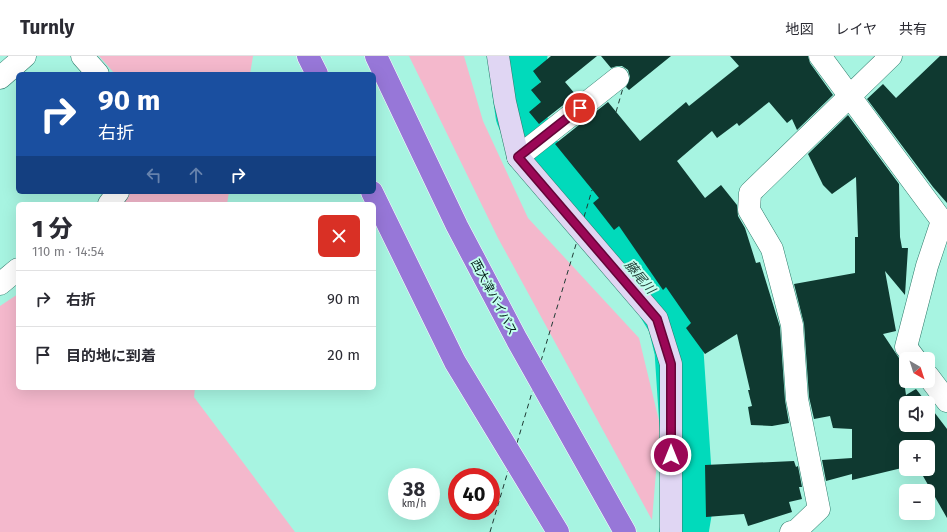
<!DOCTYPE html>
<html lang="ja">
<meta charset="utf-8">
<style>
:root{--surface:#fff;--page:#f7f7f7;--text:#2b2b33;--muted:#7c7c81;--line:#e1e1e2}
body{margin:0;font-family:"Fira Sans","Noto Sans JP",sans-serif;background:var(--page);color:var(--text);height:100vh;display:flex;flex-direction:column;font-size:15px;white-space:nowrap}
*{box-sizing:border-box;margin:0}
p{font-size:13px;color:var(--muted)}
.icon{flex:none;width:22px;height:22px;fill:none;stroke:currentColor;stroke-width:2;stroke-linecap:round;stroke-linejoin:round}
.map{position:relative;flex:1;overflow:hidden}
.panel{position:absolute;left:16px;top:146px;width:360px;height:188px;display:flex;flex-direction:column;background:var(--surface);border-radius:6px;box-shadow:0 4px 16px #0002}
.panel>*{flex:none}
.banner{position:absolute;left:16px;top:16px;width:360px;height:122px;border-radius:6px;box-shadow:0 4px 16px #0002;background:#1a4fa0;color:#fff;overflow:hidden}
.needle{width:26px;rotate:141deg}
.controls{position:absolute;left:899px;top:296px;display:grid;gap:8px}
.controls a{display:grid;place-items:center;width:36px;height:36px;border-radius:6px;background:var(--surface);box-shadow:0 4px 16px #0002;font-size:20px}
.speed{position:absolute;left:388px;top:412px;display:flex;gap:8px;font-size:20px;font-weight:700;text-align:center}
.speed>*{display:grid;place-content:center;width:52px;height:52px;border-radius:50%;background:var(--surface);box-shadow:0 4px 16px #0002;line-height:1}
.speed small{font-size:10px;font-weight:400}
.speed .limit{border:6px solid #d22;background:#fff;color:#111}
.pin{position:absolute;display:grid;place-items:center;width:34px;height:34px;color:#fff;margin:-17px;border:2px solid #fff;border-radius:50%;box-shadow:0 1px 4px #0007}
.me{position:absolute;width:44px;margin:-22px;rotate:0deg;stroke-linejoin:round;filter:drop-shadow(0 0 3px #0008)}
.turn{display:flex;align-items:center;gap:14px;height:84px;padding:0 16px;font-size:18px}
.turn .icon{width:52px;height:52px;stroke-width:2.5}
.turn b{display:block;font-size:28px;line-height:34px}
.lanes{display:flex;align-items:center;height:38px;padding:0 16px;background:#0003;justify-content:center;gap:20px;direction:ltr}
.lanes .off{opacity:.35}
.round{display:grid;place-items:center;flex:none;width:42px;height:42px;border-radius:6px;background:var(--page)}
.head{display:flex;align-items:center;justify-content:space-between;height:68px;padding:0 16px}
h1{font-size:24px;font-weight:800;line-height:30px}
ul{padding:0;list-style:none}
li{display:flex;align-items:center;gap:12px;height:56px;padding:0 16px;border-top:1px solid var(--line)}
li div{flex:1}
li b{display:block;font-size:15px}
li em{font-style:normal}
header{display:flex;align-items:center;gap:24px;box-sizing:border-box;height:56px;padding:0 20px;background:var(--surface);border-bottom:1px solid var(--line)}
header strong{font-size:19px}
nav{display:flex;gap:22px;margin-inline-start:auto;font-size:14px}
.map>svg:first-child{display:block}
</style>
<header>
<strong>Turnly</strong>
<nav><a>地図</a><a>レイヤ</a><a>共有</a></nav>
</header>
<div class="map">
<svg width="947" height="476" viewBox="0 0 947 476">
<rect width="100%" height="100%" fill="#a7f4e1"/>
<g fill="#f4b8cc">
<path d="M99,0H253L250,18H115Z"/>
<path d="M409,0H464L483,65L528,162L639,282L660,369L652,464L498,182Z"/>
<path d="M125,136H229L227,148H116Z"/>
<path d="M18,238V332H195L194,341L295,476H0V250Z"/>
</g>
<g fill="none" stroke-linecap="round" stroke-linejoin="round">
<g stroke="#01dabb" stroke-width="49">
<path d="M523,0L513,9L520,59L529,81"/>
<path d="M547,107L577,147L655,238L672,266L679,295L689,446L684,476"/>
</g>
<g stroke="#1f3a34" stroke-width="1" stroke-dasharray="5 4" stroke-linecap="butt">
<path d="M616,56L623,32"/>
<path d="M584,161L592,134"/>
<path d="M541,305L577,185"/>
<path d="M517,387L533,333"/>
<path d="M490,476L508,415"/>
</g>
</g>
<g fill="#0f3930">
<path d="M551,0H597L565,26L576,39L539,68L529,56L541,46L531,34L541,26L533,15Z"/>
<path d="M601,0H671L629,34L626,31L630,21L628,14L622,10H617L611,12Z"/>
<path d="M730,0H808L810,7L833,39L797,74L792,63L787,67L769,46L739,70L737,67L717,82L712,75L677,105L705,142L721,129L737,149L738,160L745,172L756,207L760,206L780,271L785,344L789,367L772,370L751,369L748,351L752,350L748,334H750L737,278L705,298L686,272L691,267L666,231L663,234L619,170L614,174L593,147L599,142L555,88L608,46L640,85L686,46L689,50L739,10Z"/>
<path d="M940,0H947V147L933,131L867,43L883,28L896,42Z"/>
<path d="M848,59L899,128L900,181L902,192H908L905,239L885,215L896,275L883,278L901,305L906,339L916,333L927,347H906V369H928V348L947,373V462L919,413H928V391H906V411L852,424V418L826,425L822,404L852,402V373L833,372L830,360L814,363L809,341L804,268L794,228L855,217V181H858L856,121L832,138L823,129L808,98Z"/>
<path d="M794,405L796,411L798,410L802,431H799L802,443L789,446L792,456L748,470L744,458L706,461L705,409Z"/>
</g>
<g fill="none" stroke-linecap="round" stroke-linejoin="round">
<defs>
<g id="street">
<path d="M82,0L98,18"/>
<path d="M820,0L942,165L927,210L906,291L915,303"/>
<path d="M0,22L25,0"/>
<path d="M518,101L618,22"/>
<path d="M109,148L118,136"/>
<path d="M0,228L18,213"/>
<path d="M928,320L947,345"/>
<path d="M791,476L796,475L819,453L797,343L792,269L772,193L749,154L750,137L891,0"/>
</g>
<path id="secondary" d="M498,0L505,46L518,101L657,263L671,308V476"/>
<g id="highway">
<path d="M308,0L317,18"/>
<path d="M376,0L457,170L517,284L625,476"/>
<path d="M372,136L455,306L558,476"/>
</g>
</defs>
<use href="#street" stroke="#2e7b6b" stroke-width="23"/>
<use href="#secondary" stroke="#2e7b6b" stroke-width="23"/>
<use href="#highway" stroke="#fff" stroke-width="23"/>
<use href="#street" stroke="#fff" stroke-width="22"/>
<use href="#secondary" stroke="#e0d6f3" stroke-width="22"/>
<use href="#highway" stroke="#9777d8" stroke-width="22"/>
</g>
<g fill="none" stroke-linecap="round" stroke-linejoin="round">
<defs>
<path id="route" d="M580,52L518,101L657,263L671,308V399"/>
</defs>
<use href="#route" stroke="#650538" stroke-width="10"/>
<use href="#route" stroke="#9b0756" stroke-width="7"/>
</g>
<g text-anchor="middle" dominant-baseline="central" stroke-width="4" stroke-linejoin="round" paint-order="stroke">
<g font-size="12" fill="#001c16" stroke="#c2feee">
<text transform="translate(494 241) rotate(62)">西大津バイパス</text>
</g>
<g font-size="13" font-style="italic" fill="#1f3a34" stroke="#c2feee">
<text transform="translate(640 221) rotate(50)">藤尾川</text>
</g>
</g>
</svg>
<div class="controls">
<a><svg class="needle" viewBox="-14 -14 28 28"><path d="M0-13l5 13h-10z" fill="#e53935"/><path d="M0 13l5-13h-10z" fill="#7c7c81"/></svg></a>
<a><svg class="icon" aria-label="sound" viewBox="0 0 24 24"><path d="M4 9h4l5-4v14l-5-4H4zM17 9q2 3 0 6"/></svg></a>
<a>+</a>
<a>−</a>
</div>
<div class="speed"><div>38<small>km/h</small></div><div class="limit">40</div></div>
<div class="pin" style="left:580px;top:52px;background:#d93025"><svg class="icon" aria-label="arrive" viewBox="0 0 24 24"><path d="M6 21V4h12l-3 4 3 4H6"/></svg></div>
<svg class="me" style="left:671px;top:399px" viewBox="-20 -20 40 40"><circle r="17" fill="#9b0756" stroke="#fff" stroke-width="3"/><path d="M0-11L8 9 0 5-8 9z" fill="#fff"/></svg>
<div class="banner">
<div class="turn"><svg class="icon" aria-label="right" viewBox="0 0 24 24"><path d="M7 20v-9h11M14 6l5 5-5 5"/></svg><div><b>90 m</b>右折</div></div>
<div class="lanes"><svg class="icon off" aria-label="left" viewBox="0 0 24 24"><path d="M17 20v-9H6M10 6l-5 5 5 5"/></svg><svg class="icon off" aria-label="ahead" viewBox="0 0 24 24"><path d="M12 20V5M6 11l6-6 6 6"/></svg><svg class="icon" aria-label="right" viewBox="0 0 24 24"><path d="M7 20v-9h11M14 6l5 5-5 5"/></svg></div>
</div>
<section class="panel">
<div class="head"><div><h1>1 分</h1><p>110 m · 14:54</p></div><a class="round" style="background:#d93025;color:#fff"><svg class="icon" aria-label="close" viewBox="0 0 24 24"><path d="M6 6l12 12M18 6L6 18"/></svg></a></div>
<ul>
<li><svg class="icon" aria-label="right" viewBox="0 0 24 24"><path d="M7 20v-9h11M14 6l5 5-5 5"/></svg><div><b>右折</b></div><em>90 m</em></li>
<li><svg class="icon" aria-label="arrive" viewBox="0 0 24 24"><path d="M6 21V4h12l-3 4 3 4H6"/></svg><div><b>目的地に到着</b></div><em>20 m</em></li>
</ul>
</section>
</div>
